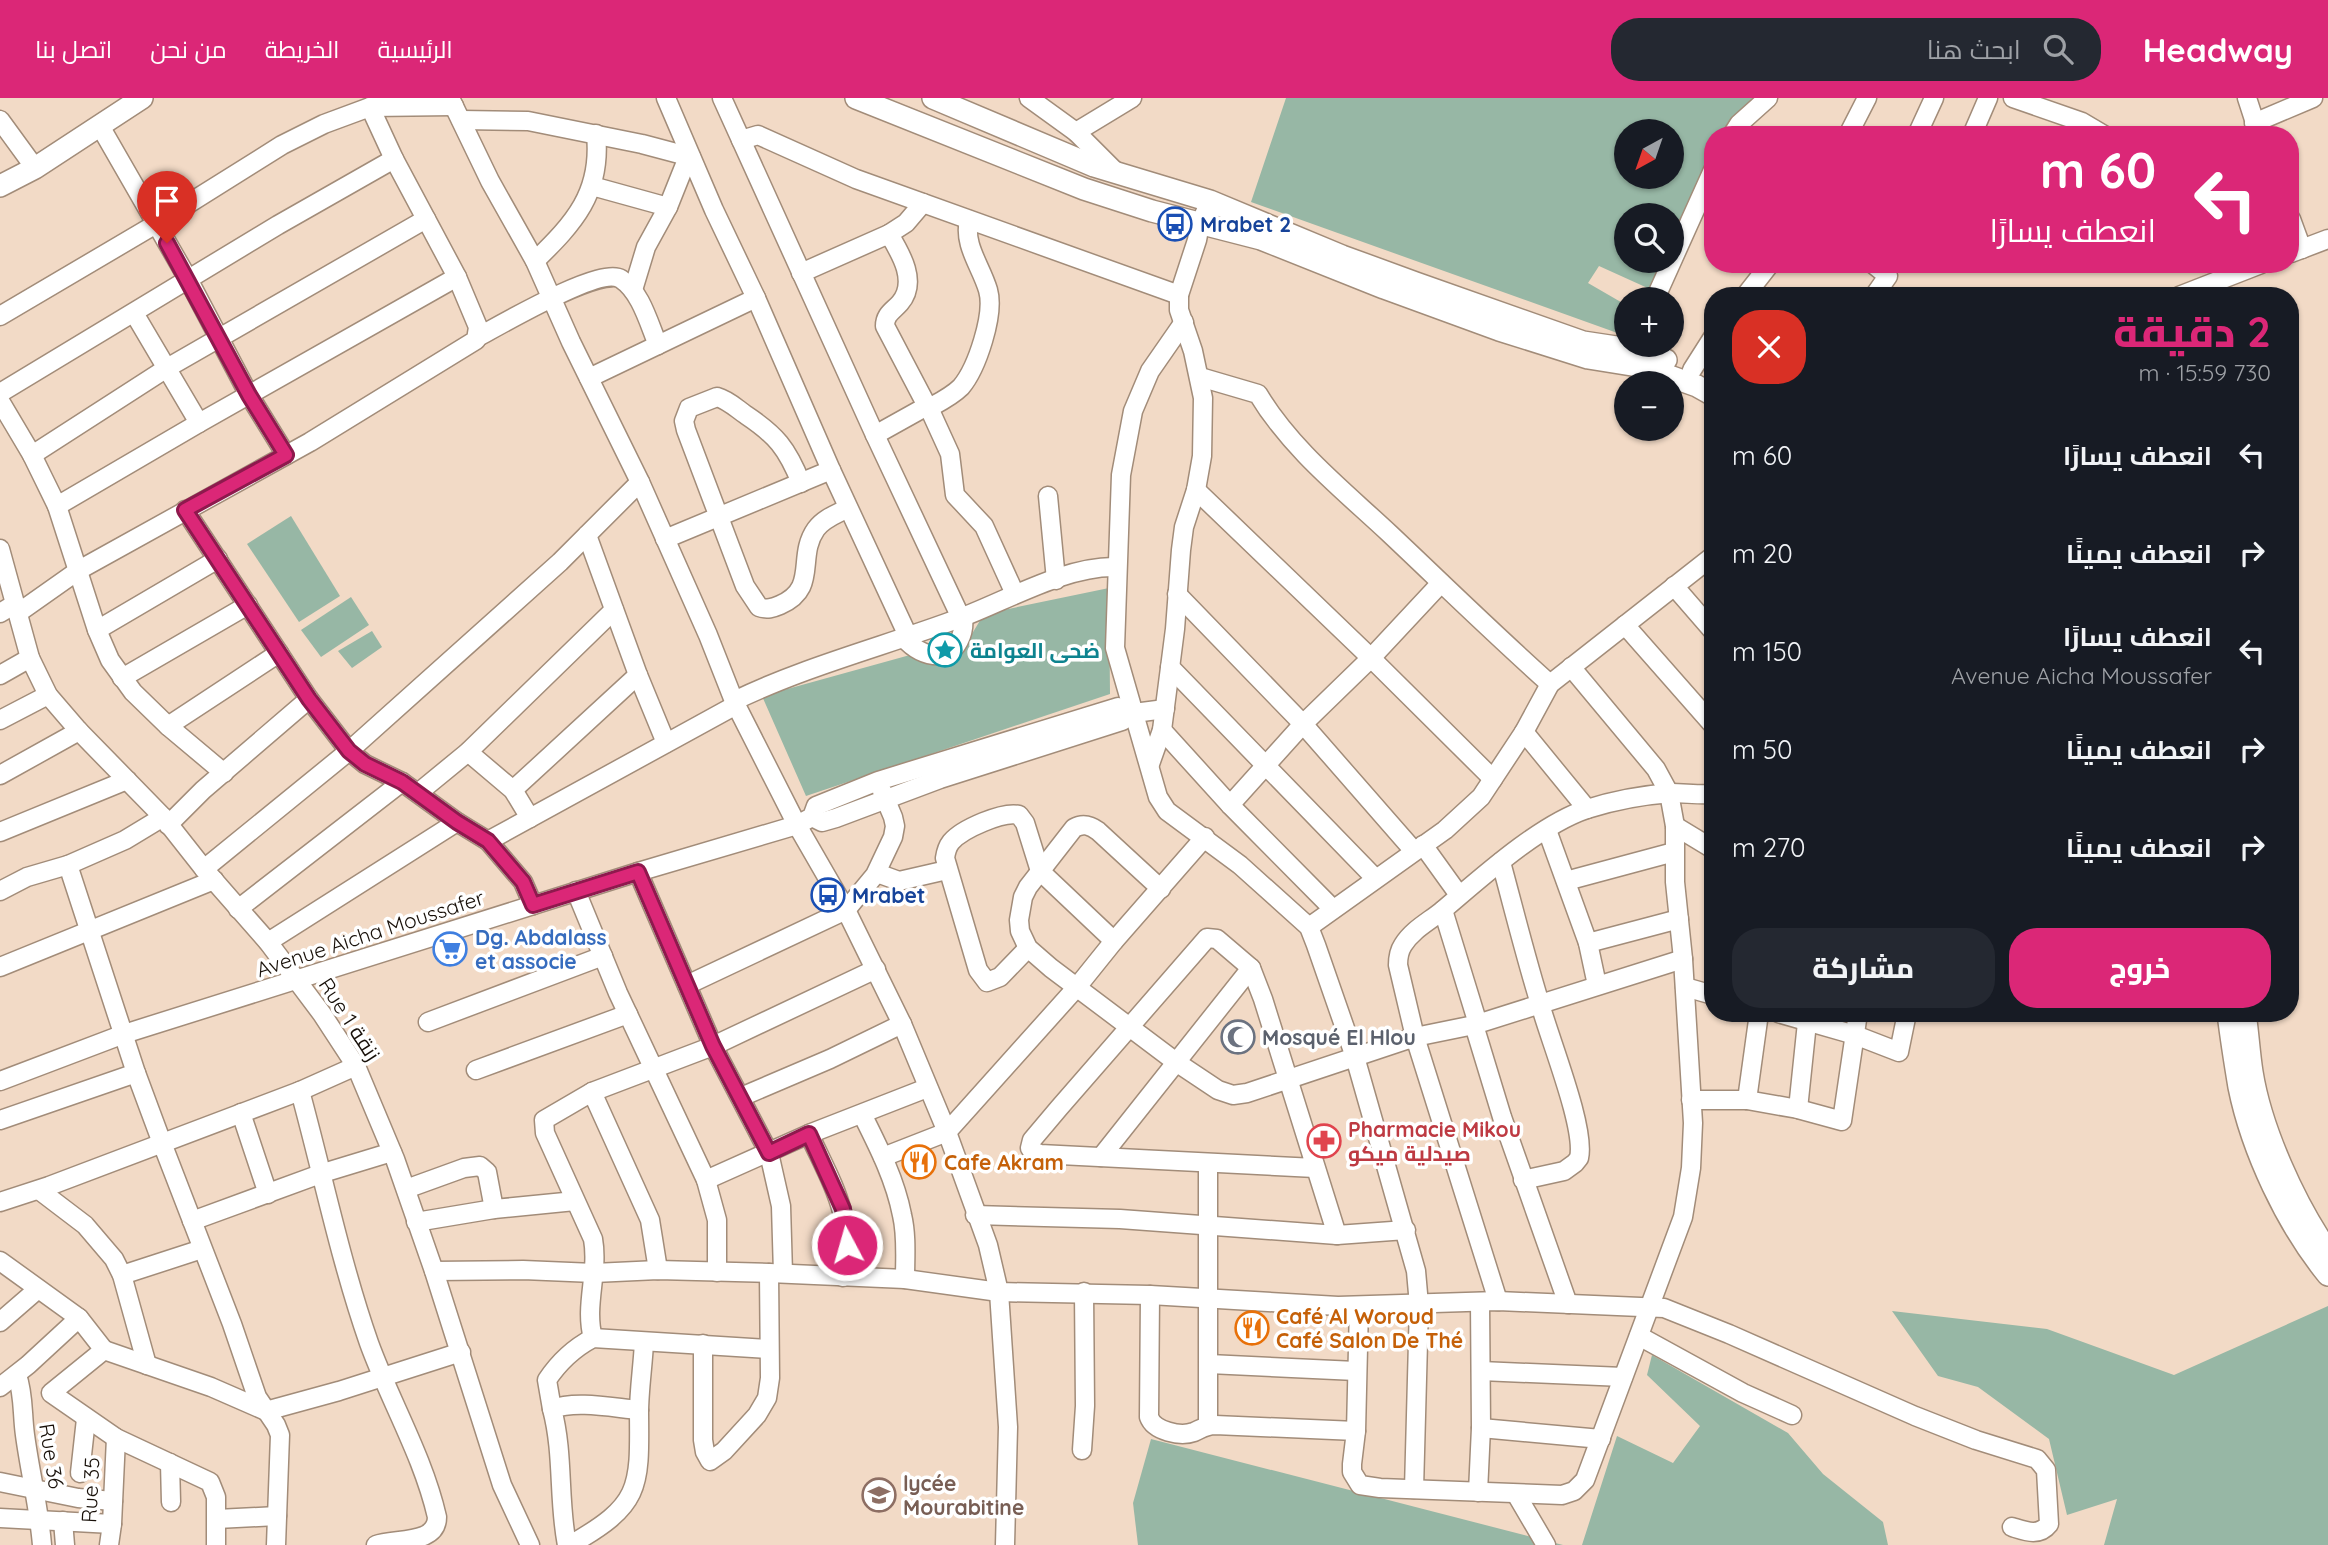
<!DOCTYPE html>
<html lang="ar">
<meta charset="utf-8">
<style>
:root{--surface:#171b24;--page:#242831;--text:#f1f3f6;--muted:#9ea1a6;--accent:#db2777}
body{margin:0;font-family:Quicksand,Cairo,sans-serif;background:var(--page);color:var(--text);direction:rtl;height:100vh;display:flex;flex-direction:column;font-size:26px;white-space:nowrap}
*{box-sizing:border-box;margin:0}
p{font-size:23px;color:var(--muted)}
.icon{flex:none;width:38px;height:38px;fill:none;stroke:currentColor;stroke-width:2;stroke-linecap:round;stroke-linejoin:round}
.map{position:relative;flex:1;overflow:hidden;direction:ltr}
.panel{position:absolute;left:1704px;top:189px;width:595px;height:735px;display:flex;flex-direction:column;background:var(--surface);border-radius:28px;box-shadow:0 2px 5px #0004;direction:rtl}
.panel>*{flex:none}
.hud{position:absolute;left:1704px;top:28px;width:595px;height:147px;border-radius:28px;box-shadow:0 2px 5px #0004;direction:rtl;background:#db2777;color:#fff;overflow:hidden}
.needle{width:46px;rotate:220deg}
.fabs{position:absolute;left:1614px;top:21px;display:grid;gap:14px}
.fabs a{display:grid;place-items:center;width:70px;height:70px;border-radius:50%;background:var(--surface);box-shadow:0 2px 5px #0004;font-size:35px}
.pin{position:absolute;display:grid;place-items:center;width:60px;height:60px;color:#fff;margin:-72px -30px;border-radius:50% 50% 50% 0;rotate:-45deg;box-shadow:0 0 7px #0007}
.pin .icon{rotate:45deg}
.me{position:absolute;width:77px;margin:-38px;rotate:354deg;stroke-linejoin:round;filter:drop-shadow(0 0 5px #0008)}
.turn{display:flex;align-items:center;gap:24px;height:147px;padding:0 28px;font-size:32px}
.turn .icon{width:91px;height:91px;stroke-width:2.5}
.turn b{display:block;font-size:49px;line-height:60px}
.round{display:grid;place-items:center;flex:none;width:74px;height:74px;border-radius:28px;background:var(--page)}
.head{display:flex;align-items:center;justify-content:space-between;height:119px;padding:0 28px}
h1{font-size:42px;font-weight:800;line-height:52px;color:var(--accent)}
.button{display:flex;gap:14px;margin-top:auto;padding:14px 28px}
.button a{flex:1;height:80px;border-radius:28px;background:var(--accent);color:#fff;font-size:28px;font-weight:800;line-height:80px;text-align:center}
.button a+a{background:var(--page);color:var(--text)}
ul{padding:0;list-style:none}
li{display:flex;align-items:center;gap:21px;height:98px;padding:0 28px}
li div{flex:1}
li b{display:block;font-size:26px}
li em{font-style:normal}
header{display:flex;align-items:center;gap:42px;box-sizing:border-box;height:98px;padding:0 35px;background:var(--accent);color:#fff}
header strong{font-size:33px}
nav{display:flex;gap:38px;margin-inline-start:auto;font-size:24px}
.search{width:490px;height:63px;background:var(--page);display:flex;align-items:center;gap:18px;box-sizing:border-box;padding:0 24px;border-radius:28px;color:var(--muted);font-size:26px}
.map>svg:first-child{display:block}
</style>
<header>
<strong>Headway</strong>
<div class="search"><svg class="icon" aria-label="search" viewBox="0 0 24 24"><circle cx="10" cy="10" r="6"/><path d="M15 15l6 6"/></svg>ابحث هنا</div>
<nav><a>الرئيسية</a><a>الخريطة</a><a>من نحن</a><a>اتصل بنا</a></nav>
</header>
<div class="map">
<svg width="2328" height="1447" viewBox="0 0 2328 1447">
<rect width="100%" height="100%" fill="#f2dac6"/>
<g fill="#97b7a5" fill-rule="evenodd">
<path d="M1286,0H1756L1726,37H1713V63L1671,151V117H1626V163H1666L1652,192L1599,168L1588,185L1626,207V233L1623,237L1251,104ZM1626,33H1671V79H1626Z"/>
<path d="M291,418L340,498L299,524L247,446Z"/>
<path d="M1109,490L1110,596L806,698L762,598L910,557L926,563L956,562L984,516Z"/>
<path d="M351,499L369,527L321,559L301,532Z"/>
<path d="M372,533L382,549L352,570L338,553Z"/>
<path d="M2328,1208V1447H2104L2117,1401L2067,1417L2049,1341L1978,1289L1938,1278L1892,1213L2047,1231L2174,1277Z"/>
<path d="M1652,1257L1788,1335L1823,1376L1883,1424L1888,1447H1582L1617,1338L1673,1365L1700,1328L1647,1277Z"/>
<path d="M1151,1341L1563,1447H1138L1133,1405Z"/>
</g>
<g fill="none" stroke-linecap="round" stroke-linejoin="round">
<defs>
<g id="minor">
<path d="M450,0L490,83L535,163L571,244L640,384L708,537L734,603L797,727L846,812L902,926L947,1034L988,1147L999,1194L1008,1329L1005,1447"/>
<path d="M666,0L714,112L756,200L831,372L908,538"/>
<path d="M722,0L875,337L961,520"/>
<path d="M1029,0L1076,34L1117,75"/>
<path d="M2013,0L2082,24L2104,37"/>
<path d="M2247,0L2259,37"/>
<path d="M0,22L35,70"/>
<path d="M461,22L528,23L642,46L691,59"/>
<path d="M2254,25L2313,0"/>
<path d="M100,28L188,181L249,297L286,357"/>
<path d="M1076,34L1132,0"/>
<path d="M1732,37L1739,26L1768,0"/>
<path d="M1848,37L1867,0"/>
<path d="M1917,37L1934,0"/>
<path d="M1972,37L1988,0"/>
<path d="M741,42L758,37L856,81L1179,197"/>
<path d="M592,88L668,109"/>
<path d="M2291,121L2302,151"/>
<path d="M889,136L906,125L923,105"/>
<path d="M2291,155L2328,141"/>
<path d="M535,163C574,125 602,95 596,36"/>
<path d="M1873,166L1888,178L1874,198"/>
<path d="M801,175L889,136C901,156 918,184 900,205C893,213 885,216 885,228L927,308L875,337"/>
<path d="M633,192L646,149L668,109L688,59"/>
<path d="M1745,198L1770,166"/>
<path d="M2179,198L2261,166"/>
<path d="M1655,201L1713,72"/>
<path d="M134,215L199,325"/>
<path d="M0,218L156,126L282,47L324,26L370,9L454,8"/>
<path d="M1184,224L1150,273L1133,313L1121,377L1115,550L1158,699L1167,713L1240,767L1309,829L1316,847L1355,959L1416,1173L1419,1207L1414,1391"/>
<path d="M478,239C502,226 601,168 621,181C641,194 649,226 658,247"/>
<path d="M1692,272L1713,239"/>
<path d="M1200,279L1258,296C1291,351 1343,392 1390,436C1443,486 1495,537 1550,586"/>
<path d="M589,280L756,200"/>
<path d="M0,295L278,127L394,61"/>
<path d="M0,303L32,357L57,408L97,532L110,562L133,594L168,628L224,675"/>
<path d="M927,308L929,310C940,304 952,298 961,289C977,270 995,216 988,192C981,168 963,147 969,122"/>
<path d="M929,310L950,356L955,397L984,428L1015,496"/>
<path d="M32,357L167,270L426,121"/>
<path d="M801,385C787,350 776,337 746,317C736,310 728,302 717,299L689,310L684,323L686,332L745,488L759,509C767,512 773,510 780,507C819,490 796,459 816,431C824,420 837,416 848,410"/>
<path d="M1196,392L1371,560L1493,681"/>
<path d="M1048,398L1056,482"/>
<path d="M57,408L199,325L457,179"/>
<path d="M185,412L309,601L349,653L365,666L402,684L457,724L488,743L523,784L533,807"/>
<path d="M587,437L638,577L666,645"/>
<path d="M665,441L831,372"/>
<path d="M0,451L30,560L48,597L79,633L163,719L204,771L268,844L322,916L356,968L395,1061L434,1173L502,1387L530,1447"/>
<path d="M1674,488L1713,533"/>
<path d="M1177,496L1303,626L1414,753"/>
<path d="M0,515L15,506"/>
<path d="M18,515L79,472L310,344L476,242L478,229L457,179L394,61L370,9"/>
<path d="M1625,527L1713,627"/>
<path d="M97,532L218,461"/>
<path d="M903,539C916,554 930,560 949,556C960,545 965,534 963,519"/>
<path d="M1170,569L1375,780"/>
<path d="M0,577L30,560"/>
<path d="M122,580L248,507"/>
<path d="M734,603C806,568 885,548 960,520C1006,503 1067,467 1117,469"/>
<path d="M0,622L48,597"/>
<path d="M168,628L279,555"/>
<path d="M1162,632L1230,707L1333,811"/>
<path d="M1524,634L1587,711"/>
<path d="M468,654L513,692L530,720"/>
<path d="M1150,666L1162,632L1175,531L1181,452L1184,429L1196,392L1202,358L1203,300L1193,253L1179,212V197L1197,142L1200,126L1210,103"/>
<path d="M0,677L79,633"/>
<path d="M513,692L638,577"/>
<path d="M418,695L468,654L614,512"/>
<path d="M1230,707L1303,626L1371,560L1441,485"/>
<path d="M812,719L822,724L836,720L940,681L1122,623L1134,615"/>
<path d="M168,727L203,692L309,601"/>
<path d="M1675,728L1713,751"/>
<path d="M1547,732L1588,845L1597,887"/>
<path d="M0,734L127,682"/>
<path d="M488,743L736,607"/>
<path d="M1423,747L1459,797"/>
<path d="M1501,764C1514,812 1526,861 1541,909C1550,942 1586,1031 1579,1060L1575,1065L1564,1073L1523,1082"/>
<path d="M68,767L136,975L162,1045L232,1226L257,1299L276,1327L280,1337L276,1447"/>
<path d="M204,771L349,653L560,464L640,384"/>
<path d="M638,774L713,948L769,1055L781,1108L783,1175"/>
<path d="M877,775L899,783L947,772"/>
<path d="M1566,783L1674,754"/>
<path d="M1161,791L1098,733C1090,727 1083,725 1074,730L1028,789L1023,799L1019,822L1020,833L1028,850L1051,870L1176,964L1218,992L1233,997L1247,995L1415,939L1474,927L1683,861"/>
<path d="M0,793L27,779L68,767L125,742L163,719"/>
<path d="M576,793L618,895L706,1082L717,1122V1174"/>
<path d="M238,811L402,684"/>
<path d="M1443,812L1478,926"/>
<path d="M1309,829L1445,732L1481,699L1524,634L1550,586L1713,458"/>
<path d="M268,844L457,724"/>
<path d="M1588,845L1679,821"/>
<path d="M1028,850L1000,879L987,884L978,872L945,760C946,753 947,749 951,744C962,731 1003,713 1019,717L1025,725L1040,773L1114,843"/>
<path d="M0,869L214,782"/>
<path d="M687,887L846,812L875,777L893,739L895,728L893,719L882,693"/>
<path d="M1685,889L1713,897"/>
<path d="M1778,915L1855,937L1899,954L1907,915"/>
<path d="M428,924L603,858"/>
<path d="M1474,927L1502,1019L1568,1206"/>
<path d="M476,972L628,916"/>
<path d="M0,983L124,936L638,774L797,727L812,719L816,708L878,683L1118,609L1134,615L1165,611"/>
<path d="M300,993C323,1077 340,1162 369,1245C390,1303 423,1358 437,1419C437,1447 395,1440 376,1447"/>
<path d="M592,994L650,1122L658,1172"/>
<path d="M741,999L830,961L902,926"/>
<path d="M1691,1002H1747L1798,1011L1842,1023L1858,915"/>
<path d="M1747,1002L1759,915"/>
<path d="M1798,1011L1808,915"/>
<path d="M241,1015L268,1096"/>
<path d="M862,1016C878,1048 895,1081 902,1117C907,1138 905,1160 905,1181"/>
<path d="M0,1022L136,975"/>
<path d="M809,1036C833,1088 855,1120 843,1179"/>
<path d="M883,1059L947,1034L1077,889L1114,843L1205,739"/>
<path d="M1101,1059L1251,870"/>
<path d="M1208,1066V1327"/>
<path d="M1315,1070L1040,1056L1032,1053L1030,1050L1032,1042L1059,1010L1207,840L1217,841L1251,870L1263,901L1337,1137"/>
<path d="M706,1082L809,1036L927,990"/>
<path d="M406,1091L464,1070L480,1068L487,1074L494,1111"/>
<path d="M39,1092L85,1127L114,1161L122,1177L147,1267"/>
<path d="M0,1104L49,1088L300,993L356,968"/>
<path d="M975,1117L1120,1121L1337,1137L1406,1132"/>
<path d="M192,1123L323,1075L392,1054"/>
<path d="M416,1124L494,1111L575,1103"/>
<path d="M0,1163L79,1220L104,1252"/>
<path d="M434,1173L523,1172L594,1175L658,1172L769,1175L905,1181L999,1194L1150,1197L1338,1208L1498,1203L1664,1210L1729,1236L1915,1318L1976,1342L2037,1361L2046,1372L2049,1426C2039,1439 2025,1433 2012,1429"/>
<path d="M122,1177L202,1151"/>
<path d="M1150,1197L1149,1319C1154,1333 1180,1339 1194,1334C1201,1331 1206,1327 1215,1327L1356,1333"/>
<path d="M1498,1203L1415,939L1398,867C1398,860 1399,853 1403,847C1413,831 1430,823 1443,812C1482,779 1539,727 1587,711C1612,703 1644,697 1671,695C1685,695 1699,697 1713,696"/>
<path d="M1359,1208L1356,1333L1352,1366V1374L1360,1387L1380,1390L1562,1397L1574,1393L1585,1382L1683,1119L1691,1070L1693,1025L1683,861L1675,784V728L1669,695L1656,671L1571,569"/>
<path d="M0,1224L38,1191"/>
<path d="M1639,1238L1743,1295L1792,1317"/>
<path d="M593,1240C584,1208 599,1174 593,1141L545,1035L544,1022L592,994L713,948L876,871"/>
<path d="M703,1246V1342L705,1354L710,1363L724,1353L757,1317L767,1300L770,1280L769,1175"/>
<path d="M104,1252L211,1289L266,1313L339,1293L461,1254"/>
<path d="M104,1252L51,1295L116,1340L210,1384L216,1399V1447"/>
<path d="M1209,1266L1356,1273"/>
<path d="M1481,1273L1623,1279"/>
<path d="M17,1277C24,1297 22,1316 25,1337C30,1374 39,1410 42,1447"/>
<path d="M0,1289L28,1267L79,1220"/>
<path d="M552,1311L547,1282C559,1264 574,1250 593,1240L769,1251"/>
<path d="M1481,1330L1601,1341"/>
<path d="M1082,1352L1085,1308L1084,1194"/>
<path d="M170,1365L171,1404"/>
<path d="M80,1375L86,1321"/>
<path d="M0,1384L78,1400L113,1403"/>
<path d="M1478,1394L1481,1330L1480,1204"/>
<path d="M1516,1396L1546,1447"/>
<path d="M0,1420L112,1426"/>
<path d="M217,1421L277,1418"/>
<path d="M63,1423L65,1447"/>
<path d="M109,1447L112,1426L116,1340"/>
<path d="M567,1447C558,1402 564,1356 552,1311C576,1302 614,1310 639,1312"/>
<path d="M570,1447C640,1407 640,1392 639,1315C639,1292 643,1267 644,1244"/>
</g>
<g id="major">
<path d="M856,0L1084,91L1152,113L1261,141L1384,190L1499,232L1588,260L1644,269L1697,288L1713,297"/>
<path d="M933,0L1094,68L1210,103L1342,158L1416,185L1583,244L1636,252L1666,262"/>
<path d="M0,88L35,70L142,0"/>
<path d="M2228,915C2231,940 2235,965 2239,989C2252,1053 2287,1127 2328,1177"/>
<path d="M2245,915C2248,935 2249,955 2252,974C2261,1031 2295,1106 2328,1153"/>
</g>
</defs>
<use href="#minor" stroke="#a28c79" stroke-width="21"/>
<use href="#major" stroke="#a28c79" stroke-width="24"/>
<use href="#minor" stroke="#fff" stroke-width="18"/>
<use href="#major" stroke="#fff" stroke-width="21"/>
</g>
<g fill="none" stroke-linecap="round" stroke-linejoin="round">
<defs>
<path id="route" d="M167,145L249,297L286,357L185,412L309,601L349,653L365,666L402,684L457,724L488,743L523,784L533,807L638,774L713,948L769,1055L809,1036L843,1111L847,1147"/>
</defs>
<use href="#route" stroke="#8e194d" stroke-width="18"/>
<use href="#route" stroke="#db2777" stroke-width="12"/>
</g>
<defs>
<symbol id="bus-ring" viewBox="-11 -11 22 22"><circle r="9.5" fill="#fff" stroke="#1a4fb4" stroke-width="1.5"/><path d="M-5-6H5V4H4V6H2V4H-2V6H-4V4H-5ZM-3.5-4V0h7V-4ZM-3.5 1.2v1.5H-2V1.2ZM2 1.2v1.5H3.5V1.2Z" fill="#1a4fb4"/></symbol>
<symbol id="sight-ring" viewBox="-11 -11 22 22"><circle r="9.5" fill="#fff" stroke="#0f9aa8" stroke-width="1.5"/><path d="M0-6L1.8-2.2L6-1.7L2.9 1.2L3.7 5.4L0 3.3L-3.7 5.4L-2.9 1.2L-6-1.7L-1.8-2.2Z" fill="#0f9aa8"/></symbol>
<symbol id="supermarket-ring" viewBox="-11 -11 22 22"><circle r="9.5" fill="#fff" stroke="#3f7fe0" stroke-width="1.5"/><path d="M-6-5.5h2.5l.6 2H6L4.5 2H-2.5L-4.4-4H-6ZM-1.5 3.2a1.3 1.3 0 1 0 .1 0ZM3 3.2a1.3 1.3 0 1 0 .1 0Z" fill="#3f7fe0"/></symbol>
<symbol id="mosque-ring" viewBox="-11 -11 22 22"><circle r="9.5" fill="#fff" stroke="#6b7280" stroke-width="1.5"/><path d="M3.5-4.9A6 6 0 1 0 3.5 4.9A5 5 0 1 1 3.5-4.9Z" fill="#6b7280"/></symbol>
<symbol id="pharmacy-ring" viewBox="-11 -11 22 22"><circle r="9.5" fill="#fff" stroke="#e0444e" stroke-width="1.5"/><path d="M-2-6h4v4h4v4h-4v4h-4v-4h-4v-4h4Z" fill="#e0444e"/></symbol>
<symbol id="restaurant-ring" viewBox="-11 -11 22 22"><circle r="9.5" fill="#fff" stroke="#e8710a" stroke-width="1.5"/><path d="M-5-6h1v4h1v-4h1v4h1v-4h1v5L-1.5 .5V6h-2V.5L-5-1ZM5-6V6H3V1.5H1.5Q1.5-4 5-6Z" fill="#e8710a"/></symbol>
<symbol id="school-ring" viewBox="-11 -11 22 22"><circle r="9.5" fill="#fff" stroke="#8d6e63" stroke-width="1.5"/><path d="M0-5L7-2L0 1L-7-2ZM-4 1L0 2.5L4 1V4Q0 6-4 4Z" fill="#8d6e63"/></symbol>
</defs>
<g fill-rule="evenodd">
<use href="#bus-ring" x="1156" y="107" width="38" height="38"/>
<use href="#sight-ring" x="926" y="533" width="38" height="38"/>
<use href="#bus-ring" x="809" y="778" width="38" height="38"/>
<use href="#supermarket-ring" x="431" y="832" width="38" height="38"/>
<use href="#mosque-ring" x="1219" y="920" width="38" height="38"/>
<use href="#pharmacy-ring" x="1305" y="1024" width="38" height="38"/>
<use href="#restaurant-ring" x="900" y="1045" width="38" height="38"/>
<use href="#restaurant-ring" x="1233" y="1211" width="38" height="38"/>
<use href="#school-ring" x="860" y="1378" width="38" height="38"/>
</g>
<g text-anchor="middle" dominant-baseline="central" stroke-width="7" stroke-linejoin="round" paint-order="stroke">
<g font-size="21" font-weight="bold" fill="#164399" stroke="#fff" text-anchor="start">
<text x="1200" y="126">Mrabet 2</text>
<text x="852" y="797">Mrabet</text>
</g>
<g font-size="21" font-weight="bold" fill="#0d838f" stroke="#fff" text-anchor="start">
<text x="970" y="552">ضحى العوامة</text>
</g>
<g font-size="21" fill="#181009" stroke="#fff">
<text transform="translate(370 835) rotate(-18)">Avenue Aicha Moussafer</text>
<text transform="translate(350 921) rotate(57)">Rue 1 زنقة</text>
<text transform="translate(52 1358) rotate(81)">Rue 36</text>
<text transform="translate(90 1392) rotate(-87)">Rue 35</text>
</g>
<g font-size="21" font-weight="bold" fill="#366cbe" stroke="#fff" text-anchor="start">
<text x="475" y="839">Dg. Abdalass<tspan x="475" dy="24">et associe</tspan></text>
</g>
<g font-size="21" font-weight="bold" fill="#5b616d" stroke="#fff" text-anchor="start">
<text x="1262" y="939">Mosqué El Hlou</text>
</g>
<g font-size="21" font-weight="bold" fill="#be3a42" stroke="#fff" text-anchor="start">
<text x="1348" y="1031">Pharmacie Mikou<tspan x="1348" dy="24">صيدلية ميكو</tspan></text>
</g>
<g font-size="21" font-weight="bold" fill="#c56008" stroke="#fff" text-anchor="start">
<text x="944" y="1064">Cafe Akram</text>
<text x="1276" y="1218">Café Al Woroud<tspan x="1276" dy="24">Café Salon De Thé</tspan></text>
</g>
<g font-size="21" font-weight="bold" fill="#785e54" stroke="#fff" text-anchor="start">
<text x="903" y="1385">lycée<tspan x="903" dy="24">Mourabitine</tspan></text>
</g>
</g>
</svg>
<div class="fabs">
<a><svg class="needle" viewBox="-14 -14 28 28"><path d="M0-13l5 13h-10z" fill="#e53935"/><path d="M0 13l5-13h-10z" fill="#9ea1a6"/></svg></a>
<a><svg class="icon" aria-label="search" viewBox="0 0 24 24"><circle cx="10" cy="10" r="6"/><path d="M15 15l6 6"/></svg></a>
<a>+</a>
<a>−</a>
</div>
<div class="pin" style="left:167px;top:145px;background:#d93025"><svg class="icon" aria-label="arrive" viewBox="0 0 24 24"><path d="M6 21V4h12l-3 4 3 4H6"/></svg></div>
<svg class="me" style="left:847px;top:1147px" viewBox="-20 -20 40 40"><circle r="17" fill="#db2777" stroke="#fff" stroke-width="3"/><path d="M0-11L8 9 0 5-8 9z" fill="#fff"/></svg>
<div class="hud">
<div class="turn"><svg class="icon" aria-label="left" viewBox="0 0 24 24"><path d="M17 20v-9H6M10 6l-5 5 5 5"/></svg><div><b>60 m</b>انعطف يسارًا</div></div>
</div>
<section class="panel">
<div class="head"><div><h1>2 دقيقة</h1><p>730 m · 15:59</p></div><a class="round" style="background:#d93025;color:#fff"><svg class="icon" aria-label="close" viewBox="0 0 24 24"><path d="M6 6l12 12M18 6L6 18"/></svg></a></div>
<ul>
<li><svg class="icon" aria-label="left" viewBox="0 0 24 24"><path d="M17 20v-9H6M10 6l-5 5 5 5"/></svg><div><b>انعطف يسارًا</b></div><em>60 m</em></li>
<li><svg class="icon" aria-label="right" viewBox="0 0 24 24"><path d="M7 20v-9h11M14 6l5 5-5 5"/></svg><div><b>انعطف يمينًا</b></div><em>20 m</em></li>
<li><svg class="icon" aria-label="left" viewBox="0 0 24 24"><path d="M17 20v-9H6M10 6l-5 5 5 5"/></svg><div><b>انعطف يسارًا</b><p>Avenue Aicha Moussafer</p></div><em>150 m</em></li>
<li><svg class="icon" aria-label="right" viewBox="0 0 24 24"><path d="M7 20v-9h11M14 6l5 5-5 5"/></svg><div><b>انعطف يمينًا</b></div><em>50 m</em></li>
<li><svg class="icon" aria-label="right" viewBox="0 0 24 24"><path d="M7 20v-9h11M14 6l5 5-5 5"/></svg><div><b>انعطف يمينًا</b></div><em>270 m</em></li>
</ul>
<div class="button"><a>خروج</a><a>مشاركة</a></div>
</section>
</div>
